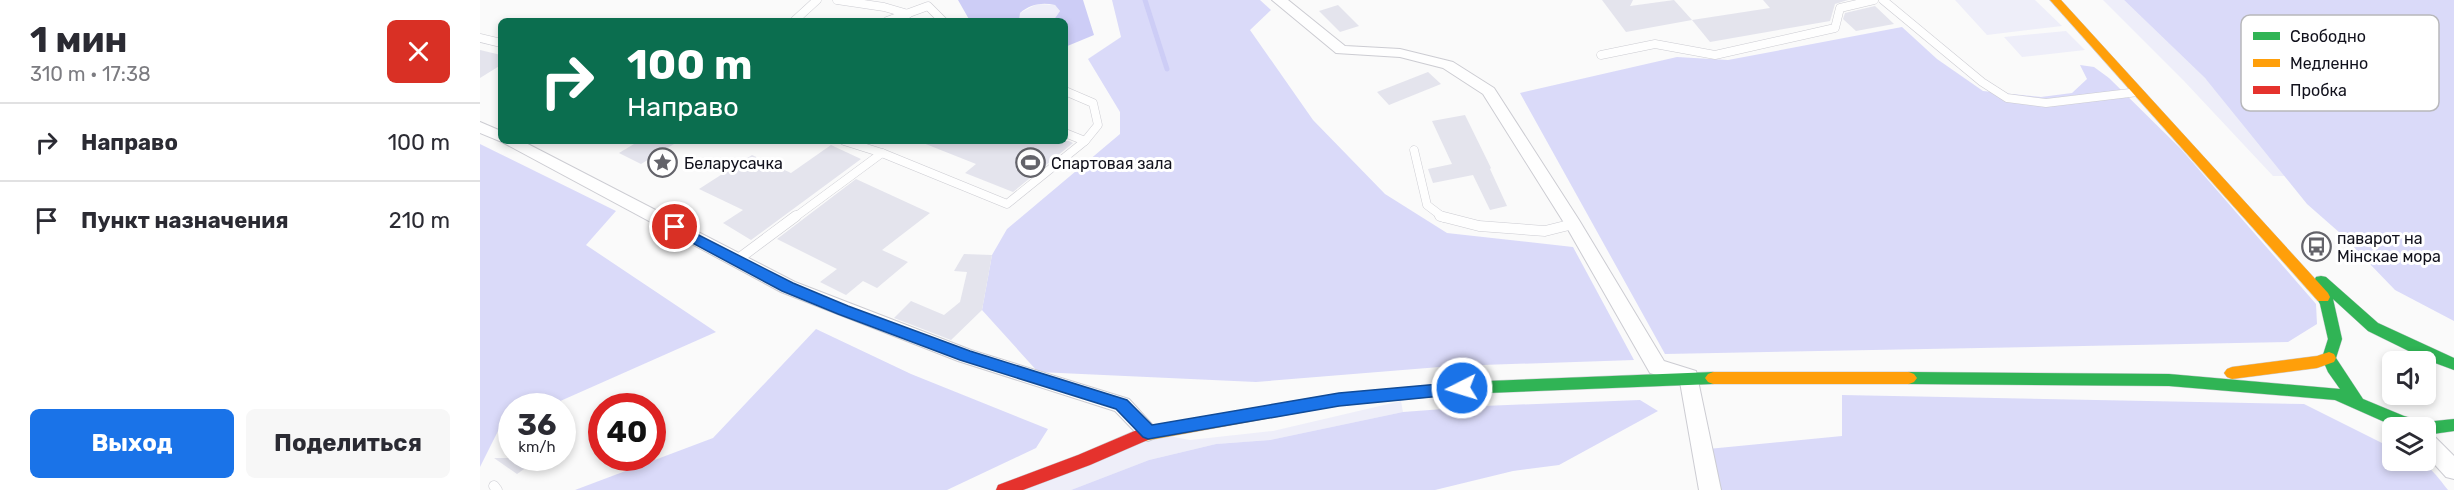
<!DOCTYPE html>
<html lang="ru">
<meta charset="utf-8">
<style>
:root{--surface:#fff;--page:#f7f7f7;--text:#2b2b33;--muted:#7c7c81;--line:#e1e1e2;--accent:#1a73e8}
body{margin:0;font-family:Rubik,sans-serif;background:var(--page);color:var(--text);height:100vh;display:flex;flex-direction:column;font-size:22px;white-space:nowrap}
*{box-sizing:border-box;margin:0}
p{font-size:20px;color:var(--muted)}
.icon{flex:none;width:33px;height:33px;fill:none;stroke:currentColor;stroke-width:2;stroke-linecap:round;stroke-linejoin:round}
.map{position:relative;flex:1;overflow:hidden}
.details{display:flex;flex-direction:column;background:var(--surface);width:480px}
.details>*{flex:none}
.banner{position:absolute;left:18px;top:18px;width:570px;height:126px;border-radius:9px;box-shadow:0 3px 9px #0003;background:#0b6e4f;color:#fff;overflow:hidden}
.controls{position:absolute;left:1902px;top:351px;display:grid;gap:12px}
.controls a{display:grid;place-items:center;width:54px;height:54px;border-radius:9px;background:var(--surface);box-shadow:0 3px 9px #0003;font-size:30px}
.speed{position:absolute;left:18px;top:393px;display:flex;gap:12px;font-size:30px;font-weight:700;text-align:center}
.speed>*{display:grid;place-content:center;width:78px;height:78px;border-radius:50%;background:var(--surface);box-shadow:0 3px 9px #0003;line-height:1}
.speed small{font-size:15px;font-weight:400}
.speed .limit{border:9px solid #d22;background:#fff;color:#111}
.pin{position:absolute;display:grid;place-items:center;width:51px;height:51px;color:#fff;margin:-26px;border:3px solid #fff;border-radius:50%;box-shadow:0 2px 6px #0007}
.me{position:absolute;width:66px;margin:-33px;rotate:265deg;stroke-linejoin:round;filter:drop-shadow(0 0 4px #0008)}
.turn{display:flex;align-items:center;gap:21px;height:126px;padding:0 30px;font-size:27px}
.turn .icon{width:78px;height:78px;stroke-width:2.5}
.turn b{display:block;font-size:42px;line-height:51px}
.round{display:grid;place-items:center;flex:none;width:63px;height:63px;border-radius:9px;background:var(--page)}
.overview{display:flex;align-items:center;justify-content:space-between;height:102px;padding:0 30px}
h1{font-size:36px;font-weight:700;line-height:45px}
.button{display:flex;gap:12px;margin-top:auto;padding:12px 30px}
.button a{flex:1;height:69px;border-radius:9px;background:var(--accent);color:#fff;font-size:24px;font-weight:700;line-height:69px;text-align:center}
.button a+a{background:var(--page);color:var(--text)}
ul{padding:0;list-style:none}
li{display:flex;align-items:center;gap:18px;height:78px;padding:0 30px;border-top:2px solid var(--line)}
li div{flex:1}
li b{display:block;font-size:22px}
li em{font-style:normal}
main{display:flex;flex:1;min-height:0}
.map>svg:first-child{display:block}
</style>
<main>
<section class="details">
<div class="overview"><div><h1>1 мин</h1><p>310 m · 17:38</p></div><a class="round" style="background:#d93025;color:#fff"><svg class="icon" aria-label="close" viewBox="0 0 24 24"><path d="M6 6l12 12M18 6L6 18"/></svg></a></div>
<ul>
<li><svg class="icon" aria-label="right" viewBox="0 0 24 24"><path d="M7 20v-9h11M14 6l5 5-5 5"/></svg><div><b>Направо</b></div><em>100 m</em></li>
<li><svg class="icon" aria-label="arrive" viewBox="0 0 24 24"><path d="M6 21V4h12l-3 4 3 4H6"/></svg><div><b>Пункт назначения</b></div><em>210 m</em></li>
</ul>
<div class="button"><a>Выход</a><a>Поделиться</a></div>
</section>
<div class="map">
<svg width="1974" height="490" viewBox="0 0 1974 490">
<rect width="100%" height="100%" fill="#fafafa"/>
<g fill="#eeeef9">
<path d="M1475,0H1555L1582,26L1507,35Z"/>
<path d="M1623,0H1644L1725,78L1817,176H1793L1704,81Z"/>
<path d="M557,4L575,5L580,11L573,21H539L540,13Z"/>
<path d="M1586,31L1605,50L1542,57L1524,37Z"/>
<path d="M921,401L923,412L790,440L736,444L669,460L591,490H524L668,432L710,440L793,431Z"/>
</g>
<g fill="#dadaf9">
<path d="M632,0H780L791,10L770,30L833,120L905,194L967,233L1093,247L1154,360L972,366L776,382L558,372L502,310L512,255L527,229L640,134V112L608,59L641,37Z"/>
<path d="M1644,0H1974V321L1915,290L1860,233L1827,204L1725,78Z"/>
<path d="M1422,27L1457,59L1503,91L1561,97L1592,93L1607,79L1600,65L1614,67L1629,78L1701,149L1836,304L1837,324L1808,342L1185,354L1040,93L1197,57L1248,60Z"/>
<path d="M0,144L136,211L106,245L236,332L69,406H32L31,423L19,429L0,467Z"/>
<path d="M336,329L431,374L568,429L556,448L467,490H95L233,438Z"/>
<path d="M1362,395L1824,404L1912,448V460C1946,461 1948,464 1968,490H1233L1228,449L1362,436Z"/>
<path d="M1160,400L1178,411L1079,465L1033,471L955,490H591L669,460L736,444L790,440L923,412L1003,406Z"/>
</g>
<path fill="#cdcdf6" d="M478,0H603L614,35L585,47V21H573L580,11L575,5C562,2 550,4 540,13L539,21H490Z"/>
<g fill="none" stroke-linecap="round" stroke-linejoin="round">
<path stroke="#cdcdf6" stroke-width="5" d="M665,0L687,69"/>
</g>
<g fill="#e4e4ed">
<path d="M1122,0H1153L1150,6L1194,0L1212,20L1146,32Z"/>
<path d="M1283,0H1368L1355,4L1350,21L1230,42L1212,20L1290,8Z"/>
<path d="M858,5L879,26L860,32L839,11Z"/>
<path d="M1395,6L1414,24L1376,31L1363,19L1365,13Z"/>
<path d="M0,50L21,55V65L0,78Z"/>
<path d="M948,72L961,84L909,105L897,92Z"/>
<path d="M985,115L1011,168L1010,169L1027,206L1010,210L993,175L953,183L948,169L972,164L952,121Z"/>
<path d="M159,141H199L161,164L139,153Z"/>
<path d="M438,141H589L593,143L533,192L485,173L496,164Z"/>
<path d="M351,145L381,159L271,240L243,223L263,210L219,189L272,155L311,173Z"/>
<path d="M376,179L450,213L402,250L428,262L397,288L383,281L366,295L340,282L357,269L297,239Z"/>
<path d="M484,254L512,255L502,310L471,340L414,318L431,301L464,315L480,302L487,272L474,271Z"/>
<path d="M14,458H60L37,474Z"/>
</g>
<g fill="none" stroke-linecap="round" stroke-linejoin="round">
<defs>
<g id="lane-far1">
<path d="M357,0L404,7L428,14"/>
<path d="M1403,0L1502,82L1527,98L1566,103L1658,92"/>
<path d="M314,21L337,0"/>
<path d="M407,21L448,6L463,21"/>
<path d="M0,38L21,43"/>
<path d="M1121,55L1175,44L1235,55L1355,28L1360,8L1394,0"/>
<path d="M585,91L613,103L618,125L605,141L585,133"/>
<path d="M364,141L402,153L527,204L605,141"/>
<path d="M934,150L947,205L964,218"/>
<path d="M314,218L402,153"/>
</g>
<g id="lane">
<path d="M960,216L999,226L1065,231L1093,224"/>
<path d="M257,260L316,216"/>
<path d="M14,486L17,490"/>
</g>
<g id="street">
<path d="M792,0H808L865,46L920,49L973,62L1014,88L1099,220L1184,361L1216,371L1241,490H1219L1200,382L1170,373L1086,226L1003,94L963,68L920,57L856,53Z"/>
<path d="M0,122L21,131V141H42L315,282L491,350L649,399L679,432L675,438L668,441L661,438L635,411L478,361L301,292L22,142L0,133Z"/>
<path d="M1946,433L1954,436L1974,456V479L1966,477L1946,455Z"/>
</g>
<g id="fast">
<path d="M1841,276L1846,277L1898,323L1974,358V370L1947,360L1888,331L1853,299L1862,339L1856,358L1883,399L1924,416L1945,422L1974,419V431L1946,435V428H1918L1855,400L1689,386L1429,384L1424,382L1421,378L1424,374L1429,372L1689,374L1860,389L1848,372L1842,358L1848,339L1840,304L1836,297L1838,293L1845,292L1834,281L1836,277Z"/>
<path d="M1233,372L1238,374L1241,378L1238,382L1233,384L982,394L856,406L851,404L848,400L851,396L856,394L982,382Z"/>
</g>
<g id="slow">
<path d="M1570,0H1581L1848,293L1850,297L1848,301H1838Z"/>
<path d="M1849,352L1854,354L1856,358L1854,362L1837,368L1752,379L1747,377L1744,373L1747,369L1752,367L1837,356Z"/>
<path d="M1233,372H1429L1434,374L1437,378L1434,382L1429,384H1233L1228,382L1225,378L1228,374Z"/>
<path d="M856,394L861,396L864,400L861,404L856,406L664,441L658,439L656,434L658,429L664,427Z"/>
</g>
<path id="jam" d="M664,427L670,429L672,434L670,439L610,465L543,490H516L518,485L598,455Z"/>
</defs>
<use href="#lane-far1" stroke="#ccccd2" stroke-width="9"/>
<use href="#lane" stroke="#ccccd2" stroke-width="11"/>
<use href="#street" stroke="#ccccd2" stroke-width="2"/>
<use href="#fast" stroke="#ccccd2" stroke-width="1"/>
<use href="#slow" stroke="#ccccd2" stroke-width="1"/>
<use href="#jam" stroke="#ccccd2" stroke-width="1"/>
<use href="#lane-far1" stroke="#fefefe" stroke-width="8"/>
<use href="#lane" stroke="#fefefe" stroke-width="10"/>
<use href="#street" fill="#fefefe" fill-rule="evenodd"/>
<use href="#fast" fill="#30b455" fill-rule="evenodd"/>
<use href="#slow" fill="#ff9f0a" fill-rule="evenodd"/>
<use href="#jam" fill="#e5322d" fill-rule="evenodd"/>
</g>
<path fill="#1a73e8" stroke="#114b97" stroke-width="1.5" d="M195,223L313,283L368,306L490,351L647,400L672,425L859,393L982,382L988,384L990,388L988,393L982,394L859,406L668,439L663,437L636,409L480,360L358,314L302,291L190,231L188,227Z"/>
<defs>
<symbol id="sight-ring" viewBox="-11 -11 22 22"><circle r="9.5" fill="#fff" stroke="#63636a" stroke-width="1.5"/><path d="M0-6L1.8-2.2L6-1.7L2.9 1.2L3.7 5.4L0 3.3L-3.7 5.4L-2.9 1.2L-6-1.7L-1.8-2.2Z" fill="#63636a"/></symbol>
<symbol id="stadium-ring" viewBox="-11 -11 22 22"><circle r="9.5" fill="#fff" stroke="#63636a" stroke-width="1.5"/><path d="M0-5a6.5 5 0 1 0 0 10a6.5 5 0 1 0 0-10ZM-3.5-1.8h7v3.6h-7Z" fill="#63636a"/></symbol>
<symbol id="bus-ring" viewBox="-11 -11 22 22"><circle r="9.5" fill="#fff" stroke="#63636a" stroke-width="1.5"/><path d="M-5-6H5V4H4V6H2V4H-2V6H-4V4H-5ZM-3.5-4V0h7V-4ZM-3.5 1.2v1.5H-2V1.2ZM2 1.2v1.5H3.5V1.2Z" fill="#63636a"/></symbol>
</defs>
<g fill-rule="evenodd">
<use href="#sight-ring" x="166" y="146" width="33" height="33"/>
<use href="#stadium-ring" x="534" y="146" width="33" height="33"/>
<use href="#bus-ring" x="1820" y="230" width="33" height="33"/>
</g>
<g text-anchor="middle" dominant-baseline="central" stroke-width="6" stroke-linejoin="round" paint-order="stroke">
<g font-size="16" fill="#11111c" stroke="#fff" text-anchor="start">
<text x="204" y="163">Беларусачка</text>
<text x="571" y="163">Спартовая зала</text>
<text x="1857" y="238">паварот на<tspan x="1857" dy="18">Мінскае мора</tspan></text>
</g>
</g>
<rect x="1761" y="15" width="198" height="96" rx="9" fill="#fff" stroke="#b8b8bb" stroke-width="1.5"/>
<rect x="1773" y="32" width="27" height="8" fill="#30b455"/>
<rect x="1773" y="59" width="27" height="8" fill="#ff9f0a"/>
<rect x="1773" y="86" width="27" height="8" fill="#e5322d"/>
<g font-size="16" fill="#11111c">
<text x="1810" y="42">Свободно</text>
<text x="1810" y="69">Медленно</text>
<text x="1810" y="96">Пробка</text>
</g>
</svg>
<div class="controls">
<a><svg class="icon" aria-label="sound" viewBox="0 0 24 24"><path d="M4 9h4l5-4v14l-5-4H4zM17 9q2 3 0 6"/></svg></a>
<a><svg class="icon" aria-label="layers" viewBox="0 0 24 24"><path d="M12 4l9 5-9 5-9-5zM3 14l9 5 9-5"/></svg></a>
</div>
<div class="speed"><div>36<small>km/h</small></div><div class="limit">40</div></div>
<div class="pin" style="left:195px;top:227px;background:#d93025"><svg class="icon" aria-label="arrive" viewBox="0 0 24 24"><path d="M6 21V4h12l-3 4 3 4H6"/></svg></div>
<svg class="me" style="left:982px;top:388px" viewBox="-20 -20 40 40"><circle r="17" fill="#1a73e8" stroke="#fff" stroke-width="3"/><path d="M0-11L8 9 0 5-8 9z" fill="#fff"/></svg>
<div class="banner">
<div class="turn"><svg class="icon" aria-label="right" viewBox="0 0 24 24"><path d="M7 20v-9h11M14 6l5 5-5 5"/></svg><div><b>100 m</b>Направо</div></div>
</div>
</div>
</main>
